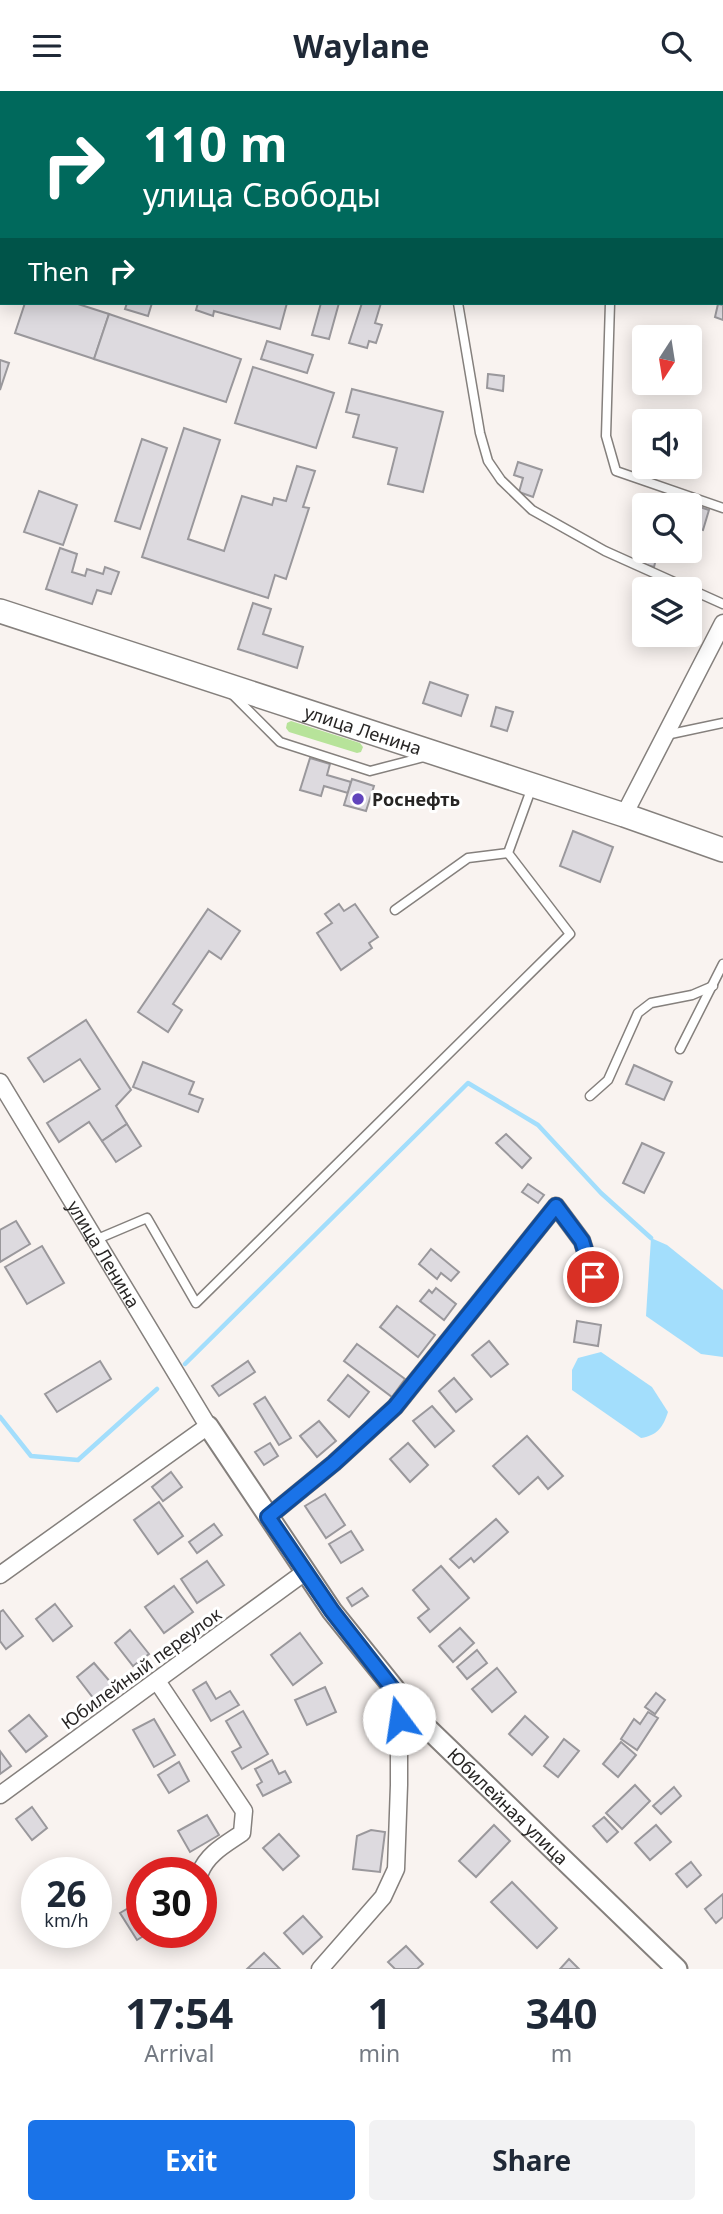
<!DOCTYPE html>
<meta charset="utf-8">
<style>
:root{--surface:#fff;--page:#f2f2f3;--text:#1f2937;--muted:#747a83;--accent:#1a73e8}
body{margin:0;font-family:"Noto Sans",sans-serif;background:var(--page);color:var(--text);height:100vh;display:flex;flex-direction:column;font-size:26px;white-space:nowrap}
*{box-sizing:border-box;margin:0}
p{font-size:23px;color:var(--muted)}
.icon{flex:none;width:38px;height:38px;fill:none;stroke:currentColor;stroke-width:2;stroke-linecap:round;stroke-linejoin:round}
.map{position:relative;height:1878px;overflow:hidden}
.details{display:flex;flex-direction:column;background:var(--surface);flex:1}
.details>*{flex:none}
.hud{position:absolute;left:0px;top:0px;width:724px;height:214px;box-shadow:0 4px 18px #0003;background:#00695c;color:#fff;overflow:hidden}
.needle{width:46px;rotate:192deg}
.buttons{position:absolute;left:632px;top:234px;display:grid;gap:14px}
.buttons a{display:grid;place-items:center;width:70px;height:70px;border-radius:7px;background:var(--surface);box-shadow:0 4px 18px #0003;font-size:35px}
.speed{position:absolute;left:21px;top:1766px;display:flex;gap:14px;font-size:35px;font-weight:700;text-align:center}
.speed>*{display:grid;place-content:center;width:91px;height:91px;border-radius:50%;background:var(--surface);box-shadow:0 4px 18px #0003;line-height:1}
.speed small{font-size:18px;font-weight:400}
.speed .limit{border:10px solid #d22;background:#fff;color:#111}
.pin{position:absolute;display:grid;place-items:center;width:60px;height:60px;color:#fff;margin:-30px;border:4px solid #fff;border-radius:50%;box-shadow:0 2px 7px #0007}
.me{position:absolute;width:77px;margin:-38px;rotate:346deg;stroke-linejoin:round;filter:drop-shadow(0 0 5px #0008)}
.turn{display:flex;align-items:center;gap:24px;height:147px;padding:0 28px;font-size:32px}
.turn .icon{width:91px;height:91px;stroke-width:2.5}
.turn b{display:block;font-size:49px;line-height:60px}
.then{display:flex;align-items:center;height:66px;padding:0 28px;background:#0003;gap:14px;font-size:26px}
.eta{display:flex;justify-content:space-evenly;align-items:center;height:119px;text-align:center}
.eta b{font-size:42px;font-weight:700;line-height:49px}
.primary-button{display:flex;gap:14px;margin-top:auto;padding:14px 28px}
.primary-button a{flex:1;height:80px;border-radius:7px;background:var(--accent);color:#fff;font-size:28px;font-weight:700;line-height:80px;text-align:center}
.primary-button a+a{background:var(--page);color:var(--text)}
header{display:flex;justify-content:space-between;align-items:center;height:91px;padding:0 28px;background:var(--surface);font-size:32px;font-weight:700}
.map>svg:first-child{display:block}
</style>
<header><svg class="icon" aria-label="menu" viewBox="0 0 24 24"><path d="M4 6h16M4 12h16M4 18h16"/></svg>Waylane<svg class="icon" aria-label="search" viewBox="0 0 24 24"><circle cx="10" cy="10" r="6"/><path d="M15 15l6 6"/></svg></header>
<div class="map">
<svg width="723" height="1878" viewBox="0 0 723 1878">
<rect width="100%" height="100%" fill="#f9f3f0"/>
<path fill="#b7e39a" d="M291,630L360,652L363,656L361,661L357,662L289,641L286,637L287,632Z"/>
<g fill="#a3defc">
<path d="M651,1147L667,1154L723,1199V1266L701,1263L646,1225Z"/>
<path d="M601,1261L652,1296L668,1321C663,1336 658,1344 641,1347L572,1299V1279L578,1267Z"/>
</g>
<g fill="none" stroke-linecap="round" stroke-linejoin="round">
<g stroke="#a3defc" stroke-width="4.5">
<path d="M185,1273L468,992L538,1034L601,1102L651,1147"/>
<path d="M0,1326L31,1365L78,1369L157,1298"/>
</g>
</g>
<g fill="#dddadf" stroke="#9a989c" stroke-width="2">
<path d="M72,0H114L119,2H71Z"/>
<path d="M25,212H75L109,223L94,268L15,242Z"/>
<path d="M127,212H152L148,225L125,218Z"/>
<path d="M198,212H287L280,238L214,220L213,225L196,219Z"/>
<path d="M321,212H339L329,248L312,244Z"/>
<path d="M362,212H381L375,232L382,234L376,252L369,250L367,257L349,252Z"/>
<path d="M718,213L723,214V229L715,226Z"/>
<path d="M109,223L241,268L226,311L94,268Z"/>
<path d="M267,250L313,264L307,282L261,268Z"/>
<path d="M0,269L9,272L0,299Z"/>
<path d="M253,276L334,302L316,357L235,332Z"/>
<path d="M488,283L504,285L503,300L487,297Z"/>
<path d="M352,298L443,321L423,401L388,393L397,357L353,346L359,324L346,321Z"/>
<path d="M184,337L220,349L188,448L224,460L242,405L272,414L274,407L286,410L297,375L315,380L303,416L309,417L286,488L275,484L268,507L142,466Z"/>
<path d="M142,348L167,357L140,438L115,430Z"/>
<path d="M518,371L542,379L533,406L519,401L523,387L514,384Z"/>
<path d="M39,400L77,414L63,454L24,441Z"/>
<path d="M675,408L709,419L703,439L690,435V415H673Z"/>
<path d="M60,457L77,463L72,481L85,485L87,478L103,483L105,476L119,481L111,503L97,499L92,513L46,498Z"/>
<path d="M646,460H658L654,476L643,473Z"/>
<path d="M253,512L271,518L263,543L303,556L297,577L238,558Z"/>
<path d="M430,591L468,604L461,625L423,612Z"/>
<path d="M496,616L513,621L507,640L491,635Z"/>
<path d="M310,667L330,673L327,684L351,691L348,702L324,695L321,705L300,699Z"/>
<path d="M352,688L374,695L366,720L344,714Z"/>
<path d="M573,740L613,756L600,791L560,775Z"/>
<path d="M339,813L344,820L355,813L378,846L369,852L372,857L341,879L317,842L332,832L325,823Z"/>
<path d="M208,818L240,840L221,868L209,860L173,913L182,919L168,941L138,921Z"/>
<path d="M86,929L131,999L116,1015L127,1033L102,1050L89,1031L59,1051L47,1032L100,998L80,968L44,991L28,967Z"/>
<path d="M143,971L194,991L189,1003L203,1008L198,1021L133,996Z"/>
<path d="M634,974L672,991L664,1009L626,993Z"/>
<path d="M127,1033L141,1055L116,1071L102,1050Z"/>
<path d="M506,1043L531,1067L522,1077L496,1052Z"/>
<path d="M642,1052L664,1062L644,1102L623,1092Z"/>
<path d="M528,1093L544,1104L538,1112L522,1101Z"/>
<path d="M16,1130L30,1153L0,1171V1139Z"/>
<path d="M42,1155L64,1192L27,1213L5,1176Z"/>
<path d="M431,1158L459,1181L451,1190L441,1182L437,1188L419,1173Z"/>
<path d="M436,1197L456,1213L444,1229L420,1210L429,1199L432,1202Z"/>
<path d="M397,1215L435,1244L418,1266L380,1236Z"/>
<path d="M577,1230L601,1234L598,1255L574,1251Z"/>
<path d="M489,1250L508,1273L491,1286L472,1264Z"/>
<path d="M357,1253L405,1288L392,1306L344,1270Z"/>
<path d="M100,1270L111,1288L57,1321L45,1303Z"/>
<path d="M248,1270L255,1281L219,1305L212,1295Z"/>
<path d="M348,1284L369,1301L349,1326L328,1309Z"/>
<path d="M454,1287L472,1308L456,1321L439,1300Z"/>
<path d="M265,1306L291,1347L279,1354L254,1313Z"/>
<path d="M432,1315L454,1340L435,1356L413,1330Z"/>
<path d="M319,1330L336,1350L317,1366L300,1345Z"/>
<path d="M527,1345L563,1385L548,1398L538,1386L519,1403L493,1375Z"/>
<path d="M270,1352L278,1365L264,1374L255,1361Z"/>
<path d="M408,1352L428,1374L410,1391L390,1368Z"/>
<path d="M171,1381L182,1396L163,1410L152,1396Z"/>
<path d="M325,1403L345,1434L326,1447L305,1415Z"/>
<path d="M159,1411L183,1445L158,1463L134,1429Z"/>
<path d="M496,1428L508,1441L474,1471L471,1467L459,1477L450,1468Z"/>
<path d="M214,1433L222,1444L197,1462L189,1451Z"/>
<path d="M351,1440L363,1459L341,1472L329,1453Z"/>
<path d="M207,1470L224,1494L197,1512L181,1488Z"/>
<path d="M441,1475L469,1507L430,1541L418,1527L429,1518L413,1499Z"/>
<path d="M174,1495L193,1521L164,1542L145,1516Z"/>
<path d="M362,1497L368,1505L352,1515L347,1507Z"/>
<path d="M55,1513L72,1535L53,1550L36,1528Z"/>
<path d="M3,1519L23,1545L6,1558L0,1550V1521Z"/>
<path d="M460,1537L474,1552L453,1571L439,1555Z"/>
<path d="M130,1539L149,1563L133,1575L115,1552Z"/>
<path d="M300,1542L322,1572L293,1594L271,1564Z"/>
<path d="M477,1559L487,1572L467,1588L457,1576Z"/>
<path d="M94,1572L112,1593L94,1608L77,1586Z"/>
<path d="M497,1577L516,1601L492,1621L472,1598Z"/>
<path d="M206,1591L216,1608L230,1600L239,1614L211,1630L193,1599Z"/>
<path d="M325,1596L336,1621L307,1634L295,1609Z"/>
<path d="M656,1602L665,1609L655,1623L645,1616Z"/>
<path d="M243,1620L268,1663L242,1678L232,1661L241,1656L226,1630Z"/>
<path d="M648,1621L658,1627L637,1659L621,1648L634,1628L640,1633Z"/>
<path d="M29,1624L47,1645L26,1661L9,1640Z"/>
<path d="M525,1625L548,1646L532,1664L509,1643Z"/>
<path d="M154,1628L175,1664L154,1676L133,1639Z"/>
<path d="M564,1648L579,1660L558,1686L544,1675Z"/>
<path d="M621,1651L636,1664L618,1686L603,1673Z"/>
<path d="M0,1660L11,1675L0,1683Z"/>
<path d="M272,1669L279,1683L285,1680L291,1691L263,1705L257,1694L262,1691L255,1678Z"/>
<path d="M179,1671L189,1690L169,1702L158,1684Z"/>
<path d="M635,1694L650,1710L622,1738L606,1722Z"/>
<path d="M674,1696L681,1705L661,1723L653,1715Z"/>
<path d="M32,1716L47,1737L32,1749L16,1728Z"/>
<path d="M207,1724L219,1744L190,1761L178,1740Z"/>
<path d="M604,1726L618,1741L607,1751L593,1735Z"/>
<path d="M494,1734L510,1750L476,1786L459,1770Z"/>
<path d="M656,1734L671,1751L650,1769L635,1752Z"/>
<path d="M371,1739L385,1741L380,1781L353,1778L357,1745Z"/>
<path d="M279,1743L299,1765L283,1779L263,1757Z"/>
<path d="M691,1771L701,1784L687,1796L676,1783Z"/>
<path d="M512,1791L557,1837L537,1857L491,1811Z"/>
<path d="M723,1803V1826L716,1832L705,1818Z"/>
<path d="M142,1809V1841H150L137,1849L120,1822Z"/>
<path d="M303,1825L322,1846L303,1863L284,1842Z"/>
<path d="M406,1855L423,1873L417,1878H395L388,1871Z"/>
<path d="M264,1862L280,1878H247Z"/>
<path d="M569,1868L579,1878H560Z"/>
</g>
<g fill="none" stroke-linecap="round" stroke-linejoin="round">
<defs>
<g id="service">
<path d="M21,0L23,2"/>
<path d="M612,0V2"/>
<path d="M444,2V0"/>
<path d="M458,212L480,342L488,370L501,389L532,419L605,460L723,513"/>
<path d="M610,212L606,345L616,380L723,417"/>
<path d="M232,603L280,651L370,680L424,666"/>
<path d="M666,644L723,632"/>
<path d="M395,819L468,767L508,762"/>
<path d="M680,958L723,873"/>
<path d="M590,1005L608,989L638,922L651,912L692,904L713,895"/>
<path d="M95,1149L147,1127L196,1212L570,843L508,762L532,696"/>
</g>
<g id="minor">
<path d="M624,724L723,532"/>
<path id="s1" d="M0,991L208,1335L0,1484"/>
<path d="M268,1426L334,1372L395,1316L556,1115L582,1150L599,1204"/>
<path d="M157,1590L244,1720L242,1742C226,1753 207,1763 200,1782"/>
<path d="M0,1704L305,1481"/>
<path d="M176,1845L180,1841"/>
<path d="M320,1878L383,1806L396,1778L399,1694V1606"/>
</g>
<g id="tertiary">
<path id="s2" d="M208,1335L332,1520L422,1632L677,1878"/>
</g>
<g id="secondary">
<path id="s3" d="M0,520L624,724L723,759"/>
</g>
</defs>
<use href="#service" stroke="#85807d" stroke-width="11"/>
<use href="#minor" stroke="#85807d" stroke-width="19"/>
<use href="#tertiary" stroke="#85807d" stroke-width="23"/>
<use href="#secondary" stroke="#85807d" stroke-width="26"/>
<use href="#service" stroke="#fff" stroke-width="8"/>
<use href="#minor" stroke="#fff" stroke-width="16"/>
<use href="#tertiary" stroke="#fff" stroke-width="19"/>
<use href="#secondary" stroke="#fff" stroke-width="23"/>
</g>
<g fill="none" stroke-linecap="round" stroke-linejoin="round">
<defs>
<path id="route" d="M399,1628V1606L332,1520L268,1426L334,1372L395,1316L556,1115L582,1150L593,1186"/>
</defs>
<use href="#route" stroke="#114b97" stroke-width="18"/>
<use href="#route" stroke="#1a73e8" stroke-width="12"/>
</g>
<circle fill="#6144bc" stroke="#fff" stroke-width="2.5" cx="358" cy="708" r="7"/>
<g text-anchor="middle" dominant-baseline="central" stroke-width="6" stroke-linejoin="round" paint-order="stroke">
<g font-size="18" fill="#272524" stroke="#fff">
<text stroke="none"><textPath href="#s3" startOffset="382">улица Ленина</textPath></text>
<text stroke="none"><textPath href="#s1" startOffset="201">улица Ленина</textPath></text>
<text transform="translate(141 1577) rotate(-36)">Юбилейный переулок</text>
<text stroke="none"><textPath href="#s2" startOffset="486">Юбилейная улица</textPath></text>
</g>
<g font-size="18" font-weight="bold" fill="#272524" stroke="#fff" text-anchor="start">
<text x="372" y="708">Роснефть</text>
</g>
</g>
</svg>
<div class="buttons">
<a><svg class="needle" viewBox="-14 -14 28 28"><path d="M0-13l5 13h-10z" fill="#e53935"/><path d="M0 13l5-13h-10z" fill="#747a83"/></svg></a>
<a><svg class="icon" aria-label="sound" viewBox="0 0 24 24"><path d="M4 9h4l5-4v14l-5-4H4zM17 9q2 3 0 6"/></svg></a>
<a><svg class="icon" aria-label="search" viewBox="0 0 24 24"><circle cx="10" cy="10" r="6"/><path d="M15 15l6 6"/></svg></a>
<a><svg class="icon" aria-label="layers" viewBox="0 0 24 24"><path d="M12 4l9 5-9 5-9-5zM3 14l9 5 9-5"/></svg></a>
</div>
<div class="speed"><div>26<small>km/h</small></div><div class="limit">30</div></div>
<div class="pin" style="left:593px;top:1186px;background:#d93025"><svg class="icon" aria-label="arrive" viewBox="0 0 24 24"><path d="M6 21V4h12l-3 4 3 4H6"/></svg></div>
<svg class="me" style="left:399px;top:1628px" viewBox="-20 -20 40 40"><circle r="19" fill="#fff"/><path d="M0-13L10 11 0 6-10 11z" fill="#1a73e8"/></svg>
<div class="hud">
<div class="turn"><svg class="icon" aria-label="right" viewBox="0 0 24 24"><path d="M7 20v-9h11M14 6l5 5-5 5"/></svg><div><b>110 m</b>улица Свободы</div></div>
<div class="then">Then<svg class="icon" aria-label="right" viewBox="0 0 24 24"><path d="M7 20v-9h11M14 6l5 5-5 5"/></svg></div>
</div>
</div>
<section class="details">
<div class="eta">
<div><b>17:54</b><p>Arrival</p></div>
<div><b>1</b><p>min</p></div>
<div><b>340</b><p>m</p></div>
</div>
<div class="primary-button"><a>Exit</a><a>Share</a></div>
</section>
